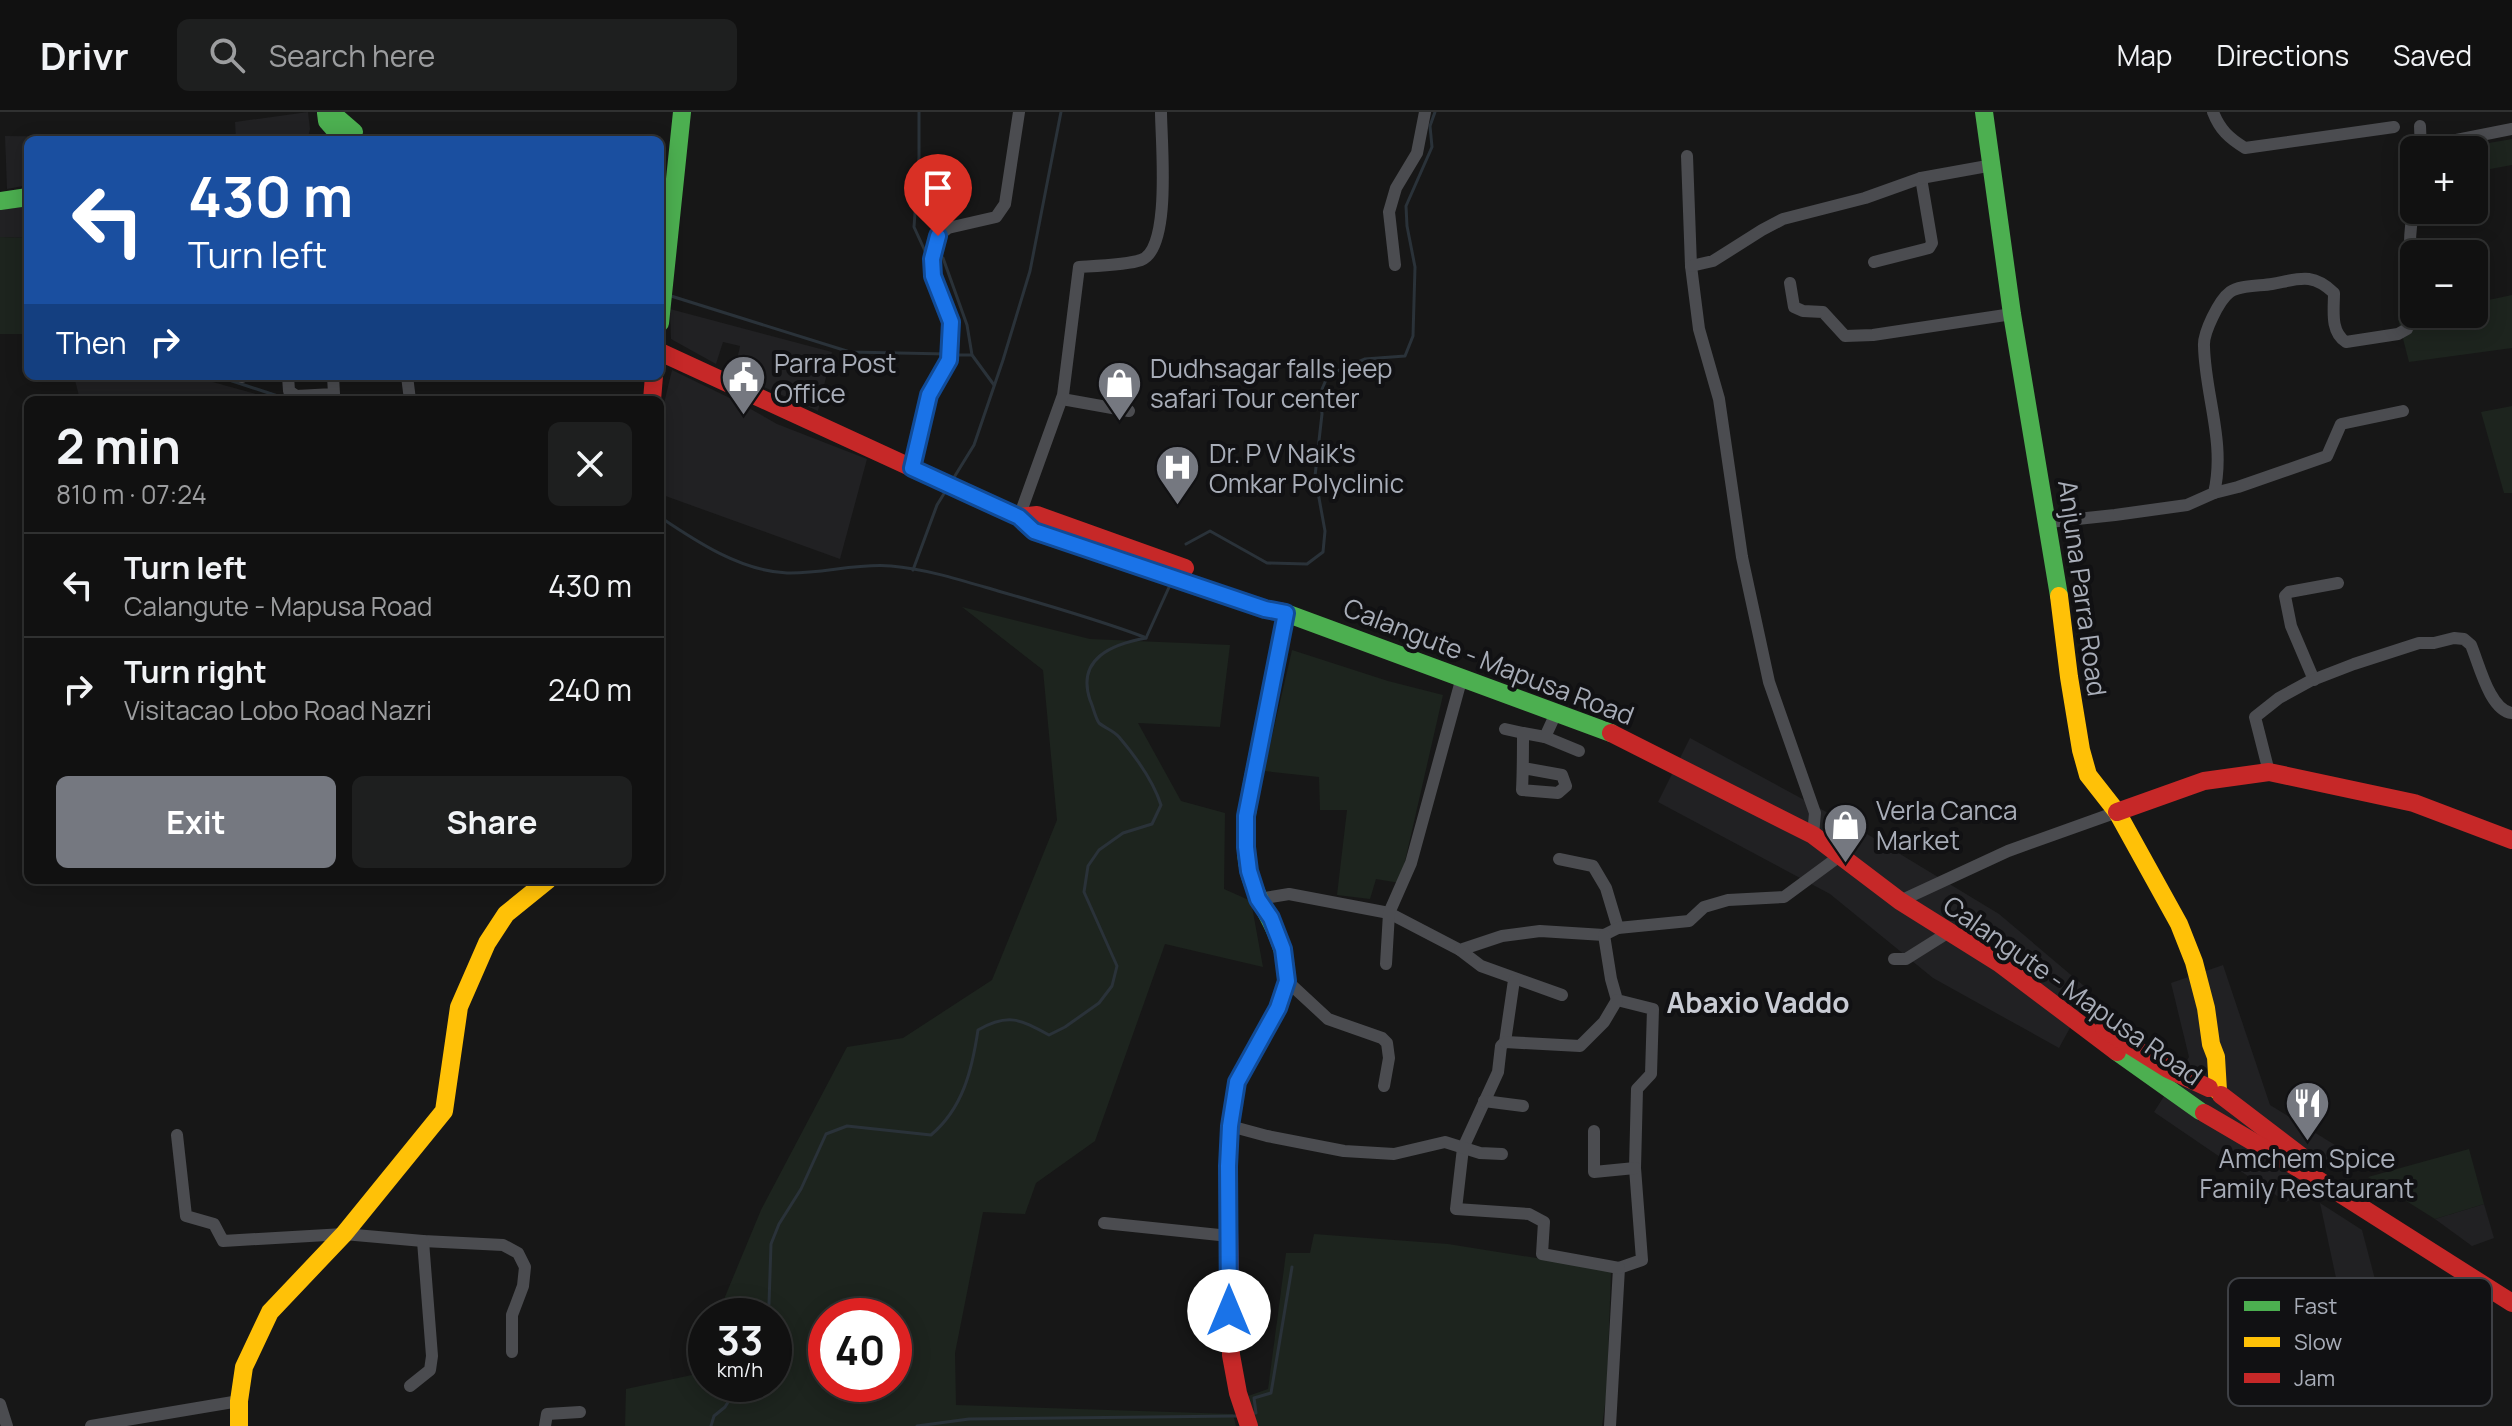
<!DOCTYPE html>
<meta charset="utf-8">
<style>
:root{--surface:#111;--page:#1e1f1f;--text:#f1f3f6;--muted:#9c9d9f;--line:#303131;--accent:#757880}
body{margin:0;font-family:Manrope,sans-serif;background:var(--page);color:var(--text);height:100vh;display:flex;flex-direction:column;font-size:30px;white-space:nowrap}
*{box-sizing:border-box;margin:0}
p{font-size:26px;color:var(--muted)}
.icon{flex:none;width:44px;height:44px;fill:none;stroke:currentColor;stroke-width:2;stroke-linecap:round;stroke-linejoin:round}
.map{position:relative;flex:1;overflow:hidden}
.details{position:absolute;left:24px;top:284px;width:640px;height:488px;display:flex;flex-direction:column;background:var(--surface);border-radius:12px;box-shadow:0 4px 20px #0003,0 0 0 2px var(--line)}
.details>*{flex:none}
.guide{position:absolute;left:24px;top:24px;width:640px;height:244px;border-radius:12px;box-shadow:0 4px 20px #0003,0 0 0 2px var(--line);background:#1a4fa0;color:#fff;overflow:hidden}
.fabs{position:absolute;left:2400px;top:24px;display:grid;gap:16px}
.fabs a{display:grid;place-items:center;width:88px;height:88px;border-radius:12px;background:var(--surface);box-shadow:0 4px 20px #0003,0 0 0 2px var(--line);font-size:40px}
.speed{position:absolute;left:688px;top:1186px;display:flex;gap:16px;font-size:40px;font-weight:700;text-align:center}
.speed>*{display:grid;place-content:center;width:104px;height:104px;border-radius:50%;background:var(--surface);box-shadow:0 4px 20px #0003,0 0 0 2px var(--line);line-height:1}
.speed small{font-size:20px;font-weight:400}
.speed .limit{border:12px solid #d22;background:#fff;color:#111}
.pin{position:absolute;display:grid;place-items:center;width:68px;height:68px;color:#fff;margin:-82px -34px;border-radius:50% 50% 50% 0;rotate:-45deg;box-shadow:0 0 8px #0007}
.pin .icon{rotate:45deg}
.me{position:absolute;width:88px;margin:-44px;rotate:0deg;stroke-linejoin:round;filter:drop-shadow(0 0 6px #0008)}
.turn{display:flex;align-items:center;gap:28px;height:168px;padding:0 32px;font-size:36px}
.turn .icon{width:104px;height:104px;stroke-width:2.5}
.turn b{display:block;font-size:56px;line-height:68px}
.then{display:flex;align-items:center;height:76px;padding:0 32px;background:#0003;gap:16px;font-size:30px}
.round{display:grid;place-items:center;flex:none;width:84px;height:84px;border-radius:12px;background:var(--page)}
.headline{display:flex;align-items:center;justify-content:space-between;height:136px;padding:0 32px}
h1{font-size:48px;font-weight:700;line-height:60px}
.cta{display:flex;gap:16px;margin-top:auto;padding:16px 32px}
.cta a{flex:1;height:92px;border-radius:12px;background:var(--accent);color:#fff;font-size:32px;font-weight:700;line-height:92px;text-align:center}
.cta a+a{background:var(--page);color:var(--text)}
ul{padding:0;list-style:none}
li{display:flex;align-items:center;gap:24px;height:104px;padding:0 32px;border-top:2px solid var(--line)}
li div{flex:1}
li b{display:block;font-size:30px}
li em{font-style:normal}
header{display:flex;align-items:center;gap:48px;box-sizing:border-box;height:112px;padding:0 40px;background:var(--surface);border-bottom:2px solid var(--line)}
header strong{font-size:38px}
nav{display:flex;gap:44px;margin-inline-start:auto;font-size:28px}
.search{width:560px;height:72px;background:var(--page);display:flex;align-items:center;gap:20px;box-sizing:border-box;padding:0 28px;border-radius:12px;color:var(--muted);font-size:30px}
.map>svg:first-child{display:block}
</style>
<header>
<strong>Drivr</strong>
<div class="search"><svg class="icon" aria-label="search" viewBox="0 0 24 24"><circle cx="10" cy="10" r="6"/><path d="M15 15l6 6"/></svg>Search here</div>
<nav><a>Map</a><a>Directions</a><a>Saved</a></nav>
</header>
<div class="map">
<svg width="2512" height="1314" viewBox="0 0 2512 1314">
<rect width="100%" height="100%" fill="#171717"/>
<g fill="#212123">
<path d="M308,0L310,17L308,26L236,28L235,10Z"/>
<path d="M5,24L86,25V28H28V73L7,77Z"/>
<path d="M28,94V126L0,125V98Z"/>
<path d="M670,197L832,240L818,299L734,262L740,234L723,230L716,252L671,227Z"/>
<path d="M672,258L740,291L777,312L867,347L840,447L660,382V308Z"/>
<path d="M74,264H191L278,288H80Z"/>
<path d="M1690,626L1867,722L1999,802L2090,879L2059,936L1933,866L1830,782L1658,690Z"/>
<path d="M2223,853L2270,993L2335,1033L2308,1080L2286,1090L2154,1000L2189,945L2171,871Z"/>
<path d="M2320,1091L2362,1118L2376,1171L2339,1180Z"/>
<path d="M2484,1092L2494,1126L2472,1134L2435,1107Z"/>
</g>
<g fill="#1d241e" fill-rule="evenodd">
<path d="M2512,27V53L2474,60V38H2448Z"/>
<path d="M0,125L28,126V222H0Z"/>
<path d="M2512,183V236L2409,250L2398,207L2423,202H2474V191Z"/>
<path d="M2512,294V381H2504L2481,300Z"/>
<path d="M962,495L1090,527L1230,533L1220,615L1138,611L1181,689L1225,701L1224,777L1251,789L1263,855L1165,832L1095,1029L1036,1071L1025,1102L983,1100L955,1241L956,1293L1233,1302L1236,1314H625L626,1277L692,1263L706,1229V1272H774V1204H717L761,1098L847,935L903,926L992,868L1057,708L1043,558ZM826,1204H894V1272H826Z"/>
<path d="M1292,538L1388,569L1443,583L1400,771L1376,767L1370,787L1337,783L1347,698H1320L1319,665L1264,659Z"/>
<path d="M2469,1037L2484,1092L2435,1107L2368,1065Z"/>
<path d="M1314,1122L1448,1132L1611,1158L1607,1279L1602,1314H1257L1248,1284L1268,1277L1286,1141H1310Z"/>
</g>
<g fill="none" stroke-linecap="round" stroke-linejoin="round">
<g stroke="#2a3239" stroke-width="3">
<path d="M919,0V45L914,115L925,139L931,141"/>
<path d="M938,144L943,146L967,213L972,243L994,273"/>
<path d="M671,184L850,240L947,242"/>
<path d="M955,243H972"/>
<path d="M217,264L290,288"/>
<path d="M953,367L974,333L1003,248L1030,159L1061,0"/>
<path d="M660,405C697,430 741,459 787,461C822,462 856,451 891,454C927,457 964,469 998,479C1047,493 1096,507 1144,525"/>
<path d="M1186,432L1210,419L1267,451L1307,452L1323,440L1325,419L1315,364L1322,302L1320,282L1328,263L1365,247L1405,244L1413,224L1415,155L1407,114L1406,94L1432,35L1430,14L1435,0"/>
<path d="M913,458L937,393L945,380"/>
<path d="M1146,526L1170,473"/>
<path d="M766,1204L769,1192L771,1132L779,1112L801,1077L826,1022L847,1014L931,1023C963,996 972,958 978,918C1008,901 1020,907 1049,923L1065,915L1099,891L1112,874L1117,854L1084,780L1088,754L1099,738L1123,721L1152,712L1161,693C1153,668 1136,645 1119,625C1114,619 1105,616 1099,611C1095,605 1093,594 1090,588C1076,546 1113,532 1146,526"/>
<path d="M1252,1301H1256L1254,1286L1271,1281L1292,1155"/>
<path d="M711,1314L714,1304L725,1295L739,1272"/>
<path d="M917,1314L969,1307L1237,1304"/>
</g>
<g stroke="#4b4c50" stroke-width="12">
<path d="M2213,0C2220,18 2229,26 2245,36L2394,15"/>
<path d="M2420,14L2421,38"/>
<path d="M2421,35L2512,17"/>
<path d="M1687,44L1691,154L1699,217L1719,287L1742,445L1769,570L1815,701L1813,723"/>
<path d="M1874,150L1929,136L1932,131L1921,66"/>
<path d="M1395,153L1389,100L1396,76L1417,41L1425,0"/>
<path d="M1691,154L1713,149L1762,118L1783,107L1865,86L1921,66L1993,53"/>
<path d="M1790,171L1794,195L1803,199L1823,200L1845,224L1873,223L2012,202"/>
<path d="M288,264L289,279L296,284L334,282L333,264"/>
<path d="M407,264L410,288"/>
<path d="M242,265V264"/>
<path d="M1062,287L1129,299"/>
<path d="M912,356L929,283L949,248L951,210L933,164L932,147L938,124L948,116L996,105L1005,92L1019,0"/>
<path d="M2214,381L2238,375L2327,344L2341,312L2403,299"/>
<path d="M1019,405L1063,283L1079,155C1095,154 1127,153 1141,148C1172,137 1161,29 1161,0"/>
<path d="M2049,410L2115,403L2187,393L2214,381C2226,331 2205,283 2204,234C2203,221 2219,188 2230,180C2239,173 2260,174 2272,172C2299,167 2312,160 2334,181C2334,198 2330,220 2346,230L2398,222L2407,217C2415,189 2409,159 2410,131C2410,118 2412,105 2414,92"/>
<path d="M2314,568L2291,514L2285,484L2289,480L2338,471"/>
<path d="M1505,617L1523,621"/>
<path d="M1545,625L1579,639"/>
<path d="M1523,656L1562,663L1566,674L1558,681L1522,678C1523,659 1523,640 1523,621L1545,625L1557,599"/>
<path d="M2269,660L2255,605L2279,586L2310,569L2354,552L2419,531H2434L2454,526L2464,527L2471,533C2479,552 2490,599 2512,601"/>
<path d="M1559,747L1593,754L1606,776L1618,816"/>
<path d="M1258,787L1289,782L1389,801L1460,838L1502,824L1540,819L1604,823L1618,816L1689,809L1704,795L1728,788L1784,785L1841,743"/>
<path d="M1900,789L2008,739L2117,700"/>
<path d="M1604,823L1611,867L1617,888L1653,897L1651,962L1637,977L1635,1056L1642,1148L1619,1156L1610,1314"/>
<path d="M1460,838L1481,854L1562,883"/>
<path d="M1894,847H1906L1949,820"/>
<path d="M1386,852L1389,801L1411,751L1462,565"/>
<path d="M1514,868L1505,930L1501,934L1498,960L1463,1036L1456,1097L1529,1102L1544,1110L1542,1142L1619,1156"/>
<path d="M1287,869L1328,907L1382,926L1387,931L1389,946L1384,974"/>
<path d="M1505,930L1580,934L1604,910L1617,888"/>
<path d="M1484,989L1523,994"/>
<path d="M1230,1014L1267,1024L1344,1039L1394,1042L1445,1030L1480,1041L1502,1042"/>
<path d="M1594,1019V1060L1635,1056"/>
<path d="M177,1023L186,1104L214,1112L223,1129L344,1122L423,1129L503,1133L518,1141L525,1155L523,1174L512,1203V1240"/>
<path d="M1104,1111L1229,1124"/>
<path d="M410,1274L430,1258L432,1244L423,1129"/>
<path d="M0,1292L7,1314"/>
<path d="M91,1314L239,1289"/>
<path d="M545,1314L547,1302L580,1300"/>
</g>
<g stroke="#4caf50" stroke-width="18">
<path d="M1984,0L2012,202L2059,484"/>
<path d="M342,26L327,9L326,1L333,2L354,20"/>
<path d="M0,89L28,85"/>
<path d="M660,211L682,0"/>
<path d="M1283,500L1611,621"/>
<path d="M1285,850C1280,816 1257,792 1249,760C1239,715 1253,670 1261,627C1269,585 1278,543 1286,501"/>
<path d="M2117,940L2200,999"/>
</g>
<g stroke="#ffc107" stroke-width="18">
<path d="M2059,484L2069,565L2081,638L2088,663L2117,700L2179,812L2194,850L2206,896L2211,932L2216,945L2218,979"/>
<path d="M239,1314V1289L244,1255L270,1200L344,1122L444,999L459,895L487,831L506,802L548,768"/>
</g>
<g stroke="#c62828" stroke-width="18">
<path d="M660,240L1019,405L1034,419L1265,497L1283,500"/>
<path d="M652,288L654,264"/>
<path d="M1019,405L1037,403L1185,456"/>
<path d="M1611,621L1813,723L1900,789L1999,851L2117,940"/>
<path d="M2117,700L2204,669L2269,660L2414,691L2512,728"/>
<path d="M2104,917L2168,957L2209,976"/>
<path d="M2221,983L2314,1054"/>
<path d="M2204,1001L2320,1069L2512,1191"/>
<path d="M1249,1314L1238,1281L1231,1243L1228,1054L1230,1014L1237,970L1278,896L1287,869L1285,850"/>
</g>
</g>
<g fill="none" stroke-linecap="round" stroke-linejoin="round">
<defs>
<path id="route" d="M938,124L932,147L933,164L951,210L949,248L929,283L912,356L1019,405L1034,419L1265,497L1286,501L1246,704V735L1249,759L1258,787L1271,806L1283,837L1287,869L1278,896L1237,970L1230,1014L1228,1054L1229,1199"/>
</defs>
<use href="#route" stroke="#114b97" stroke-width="20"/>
<use href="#route" stroke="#1a73e8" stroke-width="14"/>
</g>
<defs>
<symbol id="civic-pin" viewBox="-11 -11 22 30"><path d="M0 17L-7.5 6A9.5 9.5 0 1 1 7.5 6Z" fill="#757880" stroke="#111113"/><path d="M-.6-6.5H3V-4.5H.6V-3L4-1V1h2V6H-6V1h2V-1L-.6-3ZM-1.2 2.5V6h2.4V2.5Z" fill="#fff"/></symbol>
<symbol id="shop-pin" viewBox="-11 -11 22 30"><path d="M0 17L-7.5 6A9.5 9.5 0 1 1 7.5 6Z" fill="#757880" stroke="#111113"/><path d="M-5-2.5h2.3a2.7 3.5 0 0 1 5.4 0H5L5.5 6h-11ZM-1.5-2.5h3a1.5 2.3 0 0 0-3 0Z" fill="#fff"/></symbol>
<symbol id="hospital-pin" viewBox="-11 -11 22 30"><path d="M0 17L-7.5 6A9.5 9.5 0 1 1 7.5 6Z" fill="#757880" stroke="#111113"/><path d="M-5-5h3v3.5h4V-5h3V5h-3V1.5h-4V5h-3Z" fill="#fff"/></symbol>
<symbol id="restaurant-pin" viewBox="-11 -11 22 30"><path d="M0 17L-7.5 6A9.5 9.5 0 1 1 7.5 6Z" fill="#757880" stroke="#111113"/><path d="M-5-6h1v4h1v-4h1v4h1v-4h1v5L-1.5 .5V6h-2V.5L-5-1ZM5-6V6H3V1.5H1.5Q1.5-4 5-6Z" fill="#fff"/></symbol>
</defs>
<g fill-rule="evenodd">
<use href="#civic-pin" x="718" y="240" width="51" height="69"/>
<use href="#shop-pin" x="1094" y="246" width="51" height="69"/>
<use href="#hospital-pin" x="1152" y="330" width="51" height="69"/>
<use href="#shop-pin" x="1820" y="688" width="51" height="69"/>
<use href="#restaurant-pin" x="2282" y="966" width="51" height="69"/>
</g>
<g text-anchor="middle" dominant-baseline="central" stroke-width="8" stroke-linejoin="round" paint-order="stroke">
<g font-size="26" fill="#a8adb8" stroke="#111113" text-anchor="start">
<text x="774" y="251">Parra Post<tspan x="774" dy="30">Office</tspan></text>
<text x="1150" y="256">Dudhsagar falls jeep<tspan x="1150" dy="30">safari Tour center</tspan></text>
<text x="1209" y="341">Dr. P V Naik's<tspan x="1209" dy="30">Omkar Polyclinic</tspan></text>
<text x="1876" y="698">Verla Canca<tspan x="1876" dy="30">Market</tspan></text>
<text x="2307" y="1046" text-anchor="middle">Amchem Spice<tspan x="2307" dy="30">Family Restaurant</tspan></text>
</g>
<g font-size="26" fill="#a8adb8" stroke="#111113">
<text transform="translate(2083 476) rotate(82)">Anjuna Parra Road</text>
<text transform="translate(1489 549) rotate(21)">Calangute - Mapusa Road</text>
<text transform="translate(2073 878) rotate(35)">Calangute - Mapusa Road</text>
</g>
<g font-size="28" font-weight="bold" fill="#c9ccd4" stroke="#111113">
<text x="1758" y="890">Abaxio Vaddo</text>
</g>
</g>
<rect x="2228" y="1166" width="264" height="128" rx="12" fill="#111113" stroke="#3e4045" stroke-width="2"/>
<rect x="2244" y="1189" width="36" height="10" fill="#4caf50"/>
<rect x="2244" y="1225" width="36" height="10" fill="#ffc107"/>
<rect x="2244" y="1261" width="36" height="10" fill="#c62828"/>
<g font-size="22" fill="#a8adb8">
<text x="2294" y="1202">Fast</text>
<text x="2294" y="1238">Slow</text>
<text x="2294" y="1274">Jam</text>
</g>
</svg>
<div class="fabs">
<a>+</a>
<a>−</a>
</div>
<div class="speed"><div>33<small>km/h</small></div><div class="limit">40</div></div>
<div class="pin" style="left:938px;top:124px;background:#d93025"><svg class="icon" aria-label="arrive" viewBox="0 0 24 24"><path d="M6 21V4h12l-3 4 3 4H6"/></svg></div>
<svg class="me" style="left:1229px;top:1199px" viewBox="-20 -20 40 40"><circle r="19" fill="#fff"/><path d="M0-13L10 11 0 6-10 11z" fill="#1a73e8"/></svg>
<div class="guide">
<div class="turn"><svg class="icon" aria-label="left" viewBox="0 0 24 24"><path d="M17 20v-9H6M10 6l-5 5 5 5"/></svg><div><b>430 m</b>Turn left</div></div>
<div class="then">Then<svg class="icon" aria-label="right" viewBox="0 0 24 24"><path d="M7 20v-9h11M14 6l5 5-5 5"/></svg></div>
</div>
<section class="details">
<div class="headline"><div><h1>2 min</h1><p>810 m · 07:24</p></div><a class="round"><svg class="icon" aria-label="close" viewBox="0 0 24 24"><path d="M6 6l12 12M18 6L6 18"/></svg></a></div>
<ul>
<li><svg class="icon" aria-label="left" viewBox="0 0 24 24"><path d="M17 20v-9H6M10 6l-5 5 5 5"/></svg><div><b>Turn left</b><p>Calangute - Mapusa Road</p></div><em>430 m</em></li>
<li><svg class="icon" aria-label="right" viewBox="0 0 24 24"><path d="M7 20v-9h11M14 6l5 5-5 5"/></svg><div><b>Turn right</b><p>Visitacao Lobo Road Nazri</p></div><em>240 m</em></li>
</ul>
<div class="cta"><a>Exit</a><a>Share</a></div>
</section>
</div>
